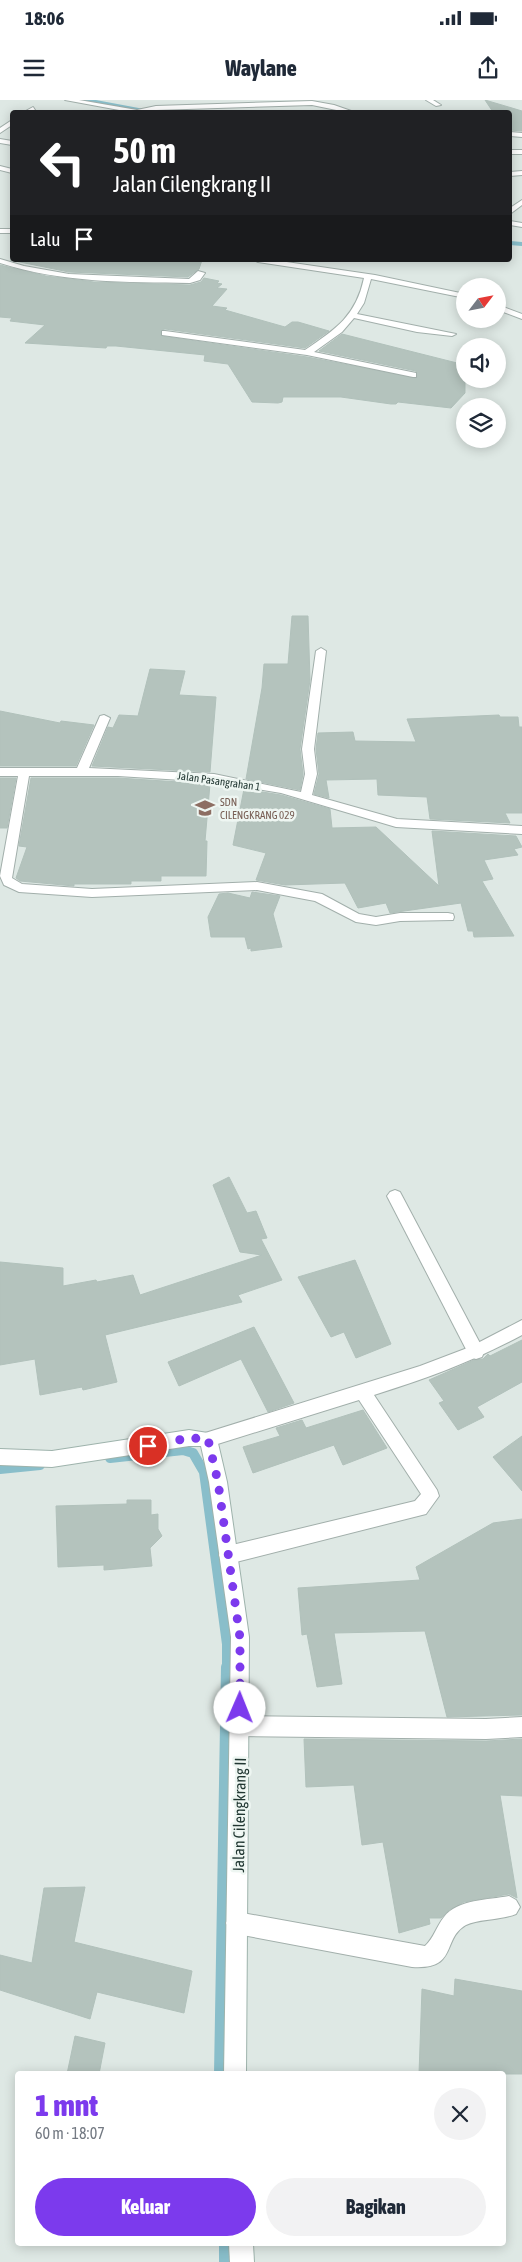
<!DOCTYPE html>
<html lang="id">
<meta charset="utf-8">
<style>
:root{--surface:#fff;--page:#f2f2f3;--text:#1f2937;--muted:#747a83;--accent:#7c3aed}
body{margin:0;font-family:"Asap Condensed",sans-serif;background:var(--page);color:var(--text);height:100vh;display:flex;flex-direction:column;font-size:19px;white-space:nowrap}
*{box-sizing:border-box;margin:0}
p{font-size:16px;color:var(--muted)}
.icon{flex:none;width:28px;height:28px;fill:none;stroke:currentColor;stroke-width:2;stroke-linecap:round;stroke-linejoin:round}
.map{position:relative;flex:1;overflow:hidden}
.details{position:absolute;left:15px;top:1971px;width:491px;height:175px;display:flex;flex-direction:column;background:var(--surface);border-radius:5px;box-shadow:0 2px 12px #0003}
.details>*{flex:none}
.hud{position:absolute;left:10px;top:10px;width:502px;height:152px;border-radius:5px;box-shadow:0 2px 12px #0003;background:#202124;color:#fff;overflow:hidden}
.needle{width:32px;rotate:58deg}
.fabs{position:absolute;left:456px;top:178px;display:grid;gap:10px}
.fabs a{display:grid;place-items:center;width:50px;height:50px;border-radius:50%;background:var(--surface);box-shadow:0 2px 12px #0003;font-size:25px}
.pin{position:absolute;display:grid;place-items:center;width:42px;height:42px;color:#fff;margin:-21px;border:2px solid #fff;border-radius:50%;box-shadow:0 1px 5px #0007}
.me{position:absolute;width:55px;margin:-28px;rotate:1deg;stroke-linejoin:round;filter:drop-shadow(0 0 4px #0008)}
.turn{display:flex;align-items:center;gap:18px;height:105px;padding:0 20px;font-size:22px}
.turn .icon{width:65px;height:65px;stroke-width:2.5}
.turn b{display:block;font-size:35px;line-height:42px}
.then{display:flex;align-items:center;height:48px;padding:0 20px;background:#0003;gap:10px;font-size:19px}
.round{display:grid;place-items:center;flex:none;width:52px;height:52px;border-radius:26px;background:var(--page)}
.summary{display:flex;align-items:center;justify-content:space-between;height:85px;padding:0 20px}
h1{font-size:30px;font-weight:800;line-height:38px;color:var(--accent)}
.action{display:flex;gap:10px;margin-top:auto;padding:10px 20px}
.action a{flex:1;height:58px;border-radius:30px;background:var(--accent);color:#fff;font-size:20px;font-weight:800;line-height:58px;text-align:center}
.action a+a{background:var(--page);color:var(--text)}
.status{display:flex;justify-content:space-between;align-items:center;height:35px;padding:0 25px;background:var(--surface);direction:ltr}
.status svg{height:14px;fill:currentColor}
header{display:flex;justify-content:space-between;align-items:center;height:65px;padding:0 20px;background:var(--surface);font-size:22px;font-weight:800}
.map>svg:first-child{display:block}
</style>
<div class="status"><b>18:06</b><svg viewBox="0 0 49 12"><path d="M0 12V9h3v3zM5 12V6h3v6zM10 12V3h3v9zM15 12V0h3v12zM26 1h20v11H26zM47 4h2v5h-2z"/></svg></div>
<header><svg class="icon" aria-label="menu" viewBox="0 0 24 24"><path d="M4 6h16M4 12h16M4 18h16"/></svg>Waylane<svg class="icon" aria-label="share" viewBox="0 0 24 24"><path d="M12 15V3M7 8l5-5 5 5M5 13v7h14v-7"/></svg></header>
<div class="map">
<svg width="522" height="2162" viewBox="0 0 522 2162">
<rect width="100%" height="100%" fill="#dee8e4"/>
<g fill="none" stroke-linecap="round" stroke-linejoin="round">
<g stroke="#89beca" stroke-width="4">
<path d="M85,0L149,12"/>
<path d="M510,143L522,144"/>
</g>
<g stroke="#89beca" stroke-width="10">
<path d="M110,1358L183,1350L193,1353L204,1372L227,1544V1569"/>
<path d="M0,1369L40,1365"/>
</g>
<g stroke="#89beca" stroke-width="12">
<path d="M220,1974L227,1567"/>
<path d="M225,2144V2162"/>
</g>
</g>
<g fill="#b4c3bd" stroke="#b1c1bb">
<path d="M485,0L522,11V31L510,30V12H493Z"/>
<path d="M10,160H202L199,169L188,177L69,172Z"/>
<path d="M0,165L46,176L94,182L190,185L201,182L204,178L219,181L217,183L222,184L217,188L227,189L212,206L227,208L225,210L285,227L292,222H298L329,231L305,248L165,229L161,230V236L307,257L417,278L416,271L319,251L342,234L465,265V293L451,308L398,302L396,304H391L341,297H283L282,302L278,303L252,302L228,264L204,261L205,255L116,246H107L106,248L25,243L45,225L10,221L12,218L0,217Z"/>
<path d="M292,516H308L310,580L300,649L303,674L300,690L246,679L262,588L264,564H288Z"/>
<path d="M150,569L185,571L179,595L216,597L210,672L92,666L108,627L113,628L119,615L138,616Z"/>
<path d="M0,611L60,623L61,621L94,625L76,666H0Z"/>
<path d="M499,615L500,617H518L519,627H522V713H505L510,723L430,719L427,697L378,695L377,679L326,680L329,698L314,694L319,674L316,649L318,633L353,632L355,641L416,642L407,619Z"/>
<path d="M0,678H16L7,728H0Z"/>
<path d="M31,678H118L210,684L205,741H207L206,776H161V781H131V784H74V786L20,781L16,778L27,747L19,746Z"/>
<path d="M244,689L281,695L330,709L332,728L376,727L439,786L432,731L516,736L522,747L514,749L518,755L484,760L493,779L482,781L514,836L474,837L473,831H468L461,803L390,813L386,803L358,808L345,783L285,785L256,780L266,753L233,745Z"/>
<path d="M252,792L280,796L273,814L282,847L251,851V848L248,849L245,837H211L208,817L219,794L228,793L250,798Z"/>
<path d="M229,1077L247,1113L256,1111L267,1138L261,1139L282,1180L238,1195L242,1202L105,1235L117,1282L83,1290L82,1287L40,1295L35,1259L0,1265V1162L63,1168V1186L96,1180L97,1182L133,1175L140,1195L262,1155L240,1152L213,1085Z"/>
<path d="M355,1160L391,1244L356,1258L344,1232L331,1237L298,1177Z"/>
<path d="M254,1227L294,1303L268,1312L241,1259L179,1286L168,1262Z"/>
<path d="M522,1240V1282L477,1307L484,1317L458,1330L439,1303L444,1301L429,1280L474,1260L483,1259L488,1254L490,1256Z"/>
<path d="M363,1310L387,1348L343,1365L334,1345L253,1373L243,1347L280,1336L276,1328L302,1320L306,1328Z"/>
<path d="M522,1336V1391L493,1357Z"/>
<path d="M127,1400H151V1415L158,1414V1429L162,1436L150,1448L152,1466L104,1470V1465L58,1467L56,1406L127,1404Z"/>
<path d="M522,1419V1615L447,1617L425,1531L334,1533L342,1584L317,1587L307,1534L302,1535L298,1488L420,1480L416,1467L493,1423Z"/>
<path d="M304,1639L486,1641L522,1639V1696L500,1695L517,1798L509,1794L464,1802L449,1810L441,1818H429L430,1824L399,1833L383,1742L362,1745L354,1685L306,1687Z"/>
<path d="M85,1787L74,1842L192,1871L184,1913L97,1892L90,1919L0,1890V1855L32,1863L44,1788Z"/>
<path d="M455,1879L522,1891V1974H419L422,1889L454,1896Z"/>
<path d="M75,1936L105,1943L99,1974H67Z"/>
</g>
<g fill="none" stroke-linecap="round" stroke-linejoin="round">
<defs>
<g id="lane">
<path d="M0,159L24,166L69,174L189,179L198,171L205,173L200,180L190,183C126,182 62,183 0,163Z"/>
<path d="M395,1090L400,1092L482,1247L484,1252L482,1257L476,1259L470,1257L387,1096L390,1092Z"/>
</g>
<g id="street">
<path d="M65,0H79L137,10L156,6L312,1L334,5L354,12H346L312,5L156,10L130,12Z"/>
<path d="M426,0H433L441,5L436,6Z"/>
<path d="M33,7L35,10L24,12Z"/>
<path d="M12,20V25L0,33V28Z"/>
<path d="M510,32L522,33V37L510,36Z"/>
<path d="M0,39L12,41V45L0,43Z"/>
<rect x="510" y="50" width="12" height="4"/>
<path d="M0,66L12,69V73L0,70Z"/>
<path d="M522,71V75L510,76V72Z"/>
<path d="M522,100V105L510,114V108Z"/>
<path d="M510,121L522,123V127L510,125Z"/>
<rect x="0" y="129" width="12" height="4"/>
<path d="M254,160H273L375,175L465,194V198L371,179L364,203L357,214L456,234L452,236L417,232L354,218L342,232L314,252L416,273V277H413L307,255L162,235V231H165L305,250C336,229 356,216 364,178L258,162Z"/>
<path d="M498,205L522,214V219L498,210Z"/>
<path d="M321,548L326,551L314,649L317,674L312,695L397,719L522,726V734L396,727L281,693L214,682L118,676H29L12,778L22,784L92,789L257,782L322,794L359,814L376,817L400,813H448L453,814L454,817L453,820L400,821L376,825L356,822L315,801L257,790L92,797L19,792L4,785L0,776L18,676H0V668H77L100,616L104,615L110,618L89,668L214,674L301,692L305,674L302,649L316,551Z"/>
<path d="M522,1220V1235C472,1262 428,1278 374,1295L437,1390L439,1396L426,1414L228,1464L222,1461L219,1455L222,1449L228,1446L415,1401L421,1394L359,1300L208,1347L202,1344L199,1339L202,1334L420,1266L470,1247Z"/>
<path d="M240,1616L486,1619L522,1617V1637L486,1639L240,1636L233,1633L230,1626L233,1619Z"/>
<path d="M509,1796L516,1800L520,1807L516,1814C502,1820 478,1819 466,1825C441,1839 459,1870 412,1867L237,1834L230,1830L226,1823L230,1816L237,1812L425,1846C434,1838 436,1827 444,1817C458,1799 488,1800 509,1796Z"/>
</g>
<g id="secondary">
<path d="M189,1330L214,1334L217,1339L227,1382L249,1537L246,1974H224L231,1537L209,1382L201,1346H189L52,1367L0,1365V1349L52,1351Z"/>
<path d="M229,2144H253L254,2162H230Z"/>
</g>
</defs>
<use href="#lane" stroke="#a2afab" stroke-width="2"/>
<use href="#street" stroke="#a2afab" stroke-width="2"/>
<use href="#secondary" stroke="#9eb3ac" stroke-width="2"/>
<use href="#lane" fill="#fff" fill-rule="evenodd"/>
<use href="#street" fill="#fff" fill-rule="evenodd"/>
<use href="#secondary" fill="#fff" fill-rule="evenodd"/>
</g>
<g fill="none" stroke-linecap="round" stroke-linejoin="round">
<path stroke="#7c3aed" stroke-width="9" stroke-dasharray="0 16.2" d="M148,1346L189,1338L208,1339L218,1382L240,1538V1608"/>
</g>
<defs>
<symbol id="school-bare" viewBox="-9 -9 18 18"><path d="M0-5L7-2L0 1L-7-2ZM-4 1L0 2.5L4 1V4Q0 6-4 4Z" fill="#8d6e63" stroke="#eef6f2" stroke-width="2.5" paint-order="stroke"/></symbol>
</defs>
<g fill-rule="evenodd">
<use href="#school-bare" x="191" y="694" width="28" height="28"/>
</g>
<g text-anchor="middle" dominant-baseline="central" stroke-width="5" stroke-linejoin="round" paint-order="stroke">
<g font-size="11" fill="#213732" stroke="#eef6f2">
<text transform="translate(219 681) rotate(8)">Jalan Pasangrahan 1</text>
</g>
<g font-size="11" fill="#785e54" stroke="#eef6f2" text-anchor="start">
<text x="220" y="702">SDN<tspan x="220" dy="13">CILENGKRANG 029</tspan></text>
</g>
<g font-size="16" fill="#213732" stroke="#eef6f2">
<text transform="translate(239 1715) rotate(-89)">Jalan Cilengkrang II</text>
</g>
</g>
</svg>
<div class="fabs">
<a><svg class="needle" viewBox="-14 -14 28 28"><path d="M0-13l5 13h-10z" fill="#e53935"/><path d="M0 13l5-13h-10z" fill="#747a83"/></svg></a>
<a><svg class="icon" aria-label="sound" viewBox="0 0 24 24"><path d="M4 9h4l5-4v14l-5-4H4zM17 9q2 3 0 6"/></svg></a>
<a><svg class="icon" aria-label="layers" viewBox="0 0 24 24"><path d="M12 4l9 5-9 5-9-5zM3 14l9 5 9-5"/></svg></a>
</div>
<div class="pin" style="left:148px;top:1346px;background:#d93025"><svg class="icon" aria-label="arrive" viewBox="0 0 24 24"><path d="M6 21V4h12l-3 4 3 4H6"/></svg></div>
<svg class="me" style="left:240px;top:1608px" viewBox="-20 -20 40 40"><circle r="19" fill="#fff"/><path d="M0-13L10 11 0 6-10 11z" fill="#7c3aed"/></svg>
<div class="hud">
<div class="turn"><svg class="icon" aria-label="left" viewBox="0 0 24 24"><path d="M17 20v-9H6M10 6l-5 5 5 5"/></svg><div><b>50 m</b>Jalan Cilengkrang II</div></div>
<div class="then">Lalu<svg class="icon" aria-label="arrive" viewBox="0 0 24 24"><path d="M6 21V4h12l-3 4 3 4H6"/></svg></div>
</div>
<section class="details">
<div class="summary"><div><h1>1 mnt</h1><p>60 m · 18:07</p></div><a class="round"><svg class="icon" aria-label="close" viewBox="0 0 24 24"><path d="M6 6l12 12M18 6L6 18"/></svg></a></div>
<div class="action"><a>Keluar</a><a>Bagikan</a></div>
</section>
</div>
